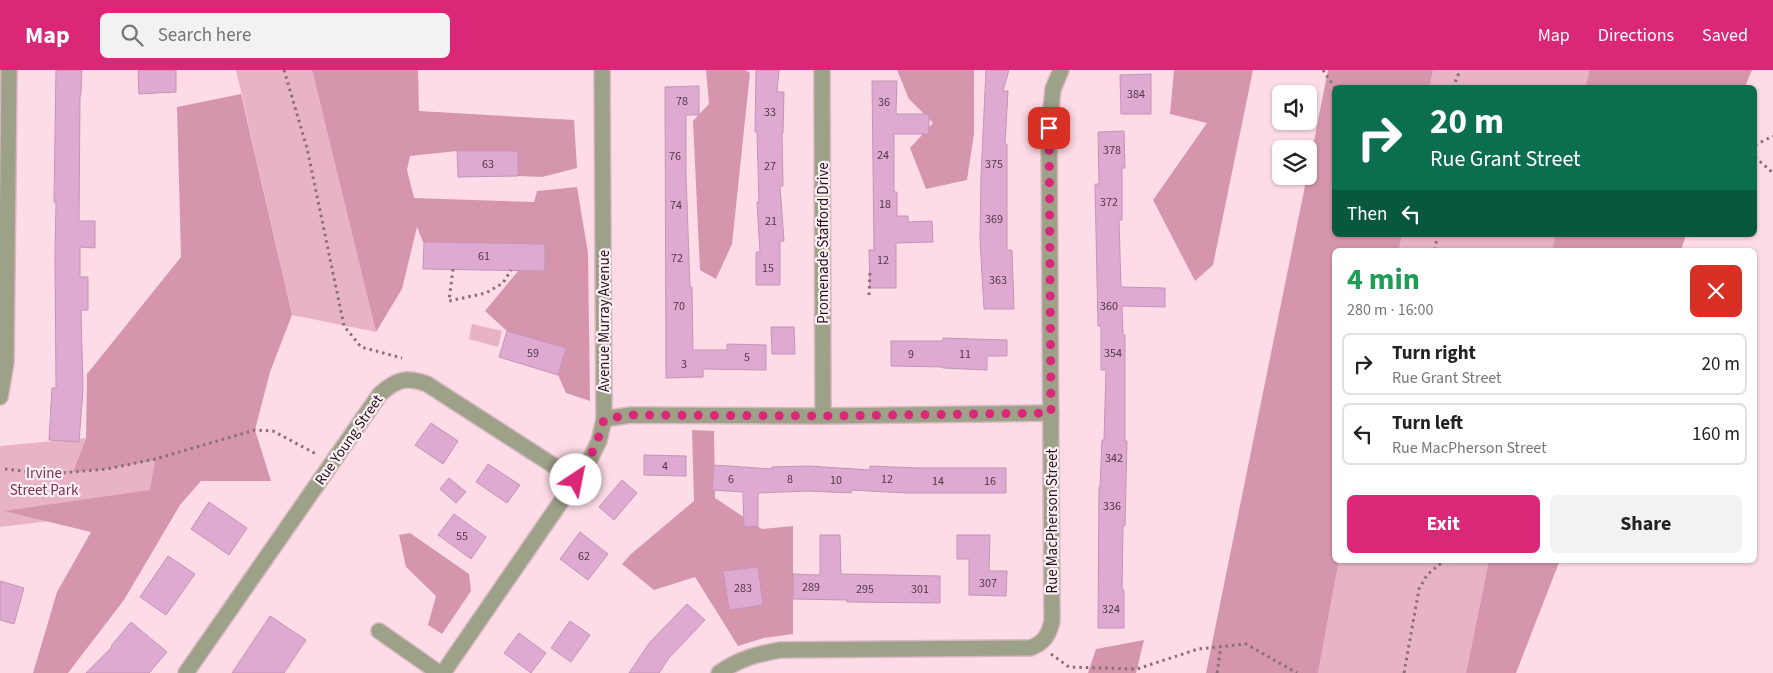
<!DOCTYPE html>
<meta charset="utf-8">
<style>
:root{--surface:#fff;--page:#f2f2f2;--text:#222;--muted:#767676;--line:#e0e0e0;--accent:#db2777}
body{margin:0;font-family:"Source Sans 3",sans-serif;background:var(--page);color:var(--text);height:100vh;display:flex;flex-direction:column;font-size:19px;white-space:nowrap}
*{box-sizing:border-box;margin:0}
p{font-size:16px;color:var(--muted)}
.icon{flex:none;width:28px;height:28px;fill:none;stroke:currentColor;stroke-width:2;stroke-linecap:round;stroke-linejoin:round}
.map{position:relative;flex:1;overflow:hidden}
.details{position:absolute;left:1332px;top:178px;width:425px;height:315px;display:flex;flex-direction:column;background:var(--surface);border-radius:8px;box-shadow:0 1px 4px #0004}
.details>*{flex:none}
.guide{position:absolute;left:1332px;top:15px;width:425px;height:152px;border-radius:8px;box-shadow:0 1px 4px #0004;background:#0b6e4f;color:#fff;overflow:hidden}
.tools{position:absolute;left:1272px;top:15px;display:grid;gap:10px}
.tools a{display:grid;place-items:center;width:45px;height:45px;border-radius:8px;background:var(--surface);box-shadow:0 1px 4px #0004;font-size:25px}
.pin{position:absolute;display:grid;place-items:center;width:42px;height:42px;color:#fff;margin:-21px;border-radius:10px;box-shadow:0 2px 8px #0006}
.me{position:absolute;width:55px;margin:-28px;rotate:34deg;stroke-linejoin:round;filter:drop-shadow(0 0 4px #0008)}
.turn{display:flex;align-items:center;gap:18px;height:105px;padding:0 15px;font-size:22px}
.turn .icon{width:65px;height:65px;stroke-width:2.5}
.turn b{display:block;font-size:35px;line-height:42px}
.then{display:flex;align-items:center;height:48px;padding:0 15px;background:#0003;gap:10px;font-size:19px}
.round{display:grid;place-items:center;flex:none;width:52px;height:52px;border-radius:8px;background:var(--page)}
.overview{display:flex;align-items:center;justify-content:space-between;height:85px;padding:0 15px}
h1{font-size:30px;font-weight:700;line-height:38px;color:#1e9e55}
.action{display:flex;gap:10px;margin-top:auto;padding:10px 15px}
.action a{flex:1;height:58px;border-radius:8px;background:var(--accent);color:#fff;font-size:20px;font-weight:700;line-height:58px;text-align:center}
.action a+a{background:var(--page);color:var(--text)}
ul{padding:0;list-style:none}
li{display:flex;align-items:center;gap:15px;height:62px;margin:0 10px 8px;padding:0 5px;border:2px solid var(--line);border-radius:8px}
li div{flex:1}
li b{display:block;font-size:19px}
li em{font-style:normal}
header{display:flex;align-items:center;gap:30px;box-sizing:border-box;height:70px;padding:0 25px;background:var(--accent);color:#fff}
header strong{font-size:24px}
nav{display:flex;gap:28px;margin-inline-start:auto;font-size:18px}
.search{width:350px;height:45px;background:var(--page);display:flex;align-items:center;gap:12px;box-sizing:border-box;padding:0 18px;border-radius:8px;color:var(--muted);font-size:19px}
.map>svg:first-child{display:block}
</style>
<header>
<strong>Map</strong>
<div class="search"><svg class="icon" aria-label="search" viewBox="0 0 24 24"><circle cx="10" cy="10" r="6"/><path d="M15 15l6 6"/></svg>Search here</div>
<nav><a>Map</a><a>Directions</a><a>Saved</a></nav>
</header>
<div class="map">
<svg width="1773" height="603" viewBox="0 0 1773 603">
<rect width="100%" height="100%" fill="#fedce7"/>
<g fill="#e8b3c5">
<path d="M236,0H312L376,262L292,245Z"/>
<path d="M1433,0H1589L1586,17L1430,18Z"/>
<path d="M1402,165H1555L1552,180H1399Z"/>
<path d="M472,254L502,261L498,277L469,269Z"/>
<path d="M205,357L180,435L0,457V376Z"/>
<path d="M1339,490H1489L1466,603H1318Z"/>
</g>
<g fill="#d596ad">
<path d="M312,0H418L419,41L574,50L577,98L542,107L518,106L517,81H457L410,86L407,100L414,128L534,132L537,121L577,117L588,183L590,331L566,323L558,305L566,278L507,261L485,241L519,200L544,201L545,174L423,172L417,157L402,219L376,262Z"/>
<path d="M706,0H745L750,3L732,174L716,209L700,200L693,51L709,34Z"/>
<path d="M897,0H974V64L967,110L926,119L910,78L933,53L909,29Z"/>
<path d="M1174,0H1253L1213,195L1195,211L1153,130L1207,53L1170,44Z"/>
<path d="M1328,0H1433L1430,17L1335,18V165H1402L1399,180H1335V490H1339L1318,603H1206L1307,106H1309V96Z"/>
<path d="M1589,0H1752L1745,17H1586Z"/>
<path d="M241,24L292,245L270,302L255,360L271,411H201L180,435L124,530L68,603H33L57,522L91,462L4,441L150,420L155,390L107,399L73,402L86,369L87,304L181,187L177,37Z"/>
<path d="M1555,165H1686L1681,180H1552Z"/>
<path d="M692,360L714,361L715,428L762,459L793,456V564L764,568L738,576L695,507L654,520L622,494L631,484L694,431Z"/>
<path d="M410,463L469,504L471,521L442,564L428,555L436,526L406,497L399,465Z"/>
<path d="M1489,490H1560L1516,603H1466Z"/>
<path d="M1144,570L1136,603H1088L1096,579Z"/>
</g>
<g fill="#dfaad1" stroke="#c295b6">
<path d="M56,0H82L81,22L80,28L79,151H95V178L80,177V207H88V240H81L83,320L79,372L49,370L52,318H56L55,186L56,132H54Z"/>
<path d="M138,0H176V22L139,24Z"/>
<path d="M756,0H779L777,22H784L783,63H782L783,116H780L784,171H780V215H756V182H760L757,132H759L757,62H755Z"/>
<path d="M986,0H1009L1003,21H1008L1005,74H1007V180H1012L1014,239H984L980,169L981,106Z"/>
<path d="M1151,4V44H1121L1120,5Z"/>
<path d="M872,11H897L896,44H929V64H894V122H897V146H908V152L932,151L933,172L896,173V218H870L869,180H874Z"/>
<path d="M699,16V45H686V104L690,217H692L693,280H727V274L766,275V300L703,299V307L666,308L665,17Z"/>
<path d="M1124,61L1125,98H1122V150H1119L1121,217L1165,218V237L1122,236L1123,265H1125V371H1127L1125,456L1123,455L1122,520H1124V558H1098L1099,417H1100L1102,370H1104L1106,300H1101V256H1098L1095,114H1099L1098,62Z"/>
<path d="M457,81H518V106L458,107Z"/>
<path d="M424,172L545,174V201L423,199Z"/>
<path d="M771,257H794L795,284H772Z"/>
<path d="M507,261L566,278L558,305L499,287Z"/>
<path d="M943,268L1007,270V286H987V300L943,298V297L891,296V271H943Z"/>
<path d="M431,353L458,371L443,394L415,375Z"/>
<path d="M644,385L686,386V406L644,405Z"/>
<path d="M488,394L520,415L507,433L476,412Z"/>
<path d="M714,395L772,399V397L808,396L870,400V396L919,398H1006V423H906L851,420V423L808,421L758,423V456L744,457L743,422L712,420Z"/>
<path d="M449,408L466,422L456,433L440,419Z"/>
<path d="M622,410L637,423L614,450L599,437Z"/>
<path d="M209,432L247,458L229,485L191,459Z"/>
<path d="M454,444L486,467L471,489L438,465Z"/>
<path d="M580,462L608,484L588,510L560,489Z"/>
<path d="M820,465H840L841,504L940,506V533L847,532V530L793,529V504L820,505Z"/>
<path d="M957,465H990L989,501H1007L1006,526L969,525V489H957Z"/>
<path d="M168,486L195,504L166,545L140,527Z"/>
<path d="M758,497L763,535L729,540L723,501Z"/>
<path d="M0,511L24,518L14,554L0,550Z"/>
<path d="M687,534L705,550L669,588L659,603H629L650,572Z"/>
<path d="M270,546L306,570L284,603H232Z"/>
<path d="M570,551L590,565L571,592L551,578Z"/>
<path d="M131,552L167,582L149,603H86L112,577L111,576Z"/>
<path d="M519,563L546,583L531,603L504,583Z"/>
</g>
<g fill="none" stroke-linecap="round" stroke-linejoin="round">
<defs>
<g id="minor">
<path d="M822,0L823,346"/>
<path d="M0,327L6,293L9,0"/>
<path d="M604,349L631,345L823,346L1051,343"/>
<path d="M379,561L439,603"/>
<path d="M186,603L380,324C396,310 406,306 427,314L576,410"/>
<path d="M443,603L589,391L599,371L604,349L602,0"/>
<path d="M719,603C738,589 758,584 780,580L1030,578C1044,573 1049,565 1052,551L1049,58L1053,19L1061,0"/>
</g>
</defs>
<use href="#minor" stroke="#d7b7c2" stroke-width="18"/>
<g stroke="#896e78" stroke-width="3" stroke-dasharray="2.5 4" stroke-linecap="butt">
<path d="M284,0L307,78L344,256L361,277L402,288"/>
<path d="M1323,0L1335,18"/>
<path d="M1453,18L1460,0"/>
<path d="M1755,75L1773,66"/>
<path d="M1755,87L1773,103"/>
<path d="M1435,180L1437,165"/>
<path d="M453,199L449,231L486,223L503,213L511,200"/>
<path d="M869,225L870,201"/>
<path d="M5,399L49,404L107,399L155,389L255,360L273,361L318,385"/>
<path d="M1051,584L1069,597L1137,599L1198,579L1246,574L1297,603"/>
<path d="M1217,603L1221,577"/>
<path d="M1404,603L1419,519L1427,505L1445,490"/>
</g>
<use href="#minor" stroke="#9ca188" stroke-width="15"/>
</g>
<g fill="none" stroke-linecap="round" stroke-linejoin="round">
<path stroke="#db2777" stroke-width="9" stroke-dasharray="0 16.2" d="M576,410C590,389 598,373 604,349L631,345L823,346L1051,343L1049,58"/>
</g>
<g text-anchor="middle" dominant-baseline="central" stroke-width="4.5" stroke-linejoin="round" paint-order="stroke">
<g font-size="12" fill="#533646">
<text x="1136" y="24">384</text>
<text x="682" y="31">78</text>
<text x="884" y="32">36</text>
<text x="770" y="42">33</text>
<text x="1112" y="80">378</text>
<text x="883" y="85">24</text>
<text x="675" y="86">76</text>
<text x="488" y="94">63</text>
<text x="994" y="94">375</text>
<text x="770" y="96">27</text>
<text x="1109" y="132">372</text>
<text x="885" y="134">18</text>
<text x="676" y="135">74</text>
<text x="994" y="149">369</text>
<text x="771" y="151">21</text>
<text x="484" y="186">61</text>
<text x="677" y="188">72</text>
<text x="883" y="190">12</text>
<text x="768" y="198">15</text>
<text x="998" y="210">363</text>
<text x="679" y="236">70</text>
<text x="1109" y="236">360</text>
<text x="533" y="283">59</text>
<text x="1113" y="283">354</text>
<text x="911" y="284">9</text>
<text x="965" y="284">11</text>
<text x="747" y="287">5</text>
<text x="684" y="294">3</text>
<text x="1114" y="388">342</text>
<text x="665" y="396">4</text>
<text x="731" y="409">6</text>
<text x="790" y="409">8</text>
<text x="887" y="409">12</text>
<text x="836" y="410">10</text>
<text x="938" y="411">14</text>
<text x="990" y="411">16</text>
<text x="1112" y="436">336</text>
<text x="462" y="466">55</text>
<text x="584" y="486">62</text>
<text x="988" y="513">307</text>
<text x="811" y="517">289</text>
<text x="743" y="518">283</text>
<text x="865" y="519">295</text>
<text x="920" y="519">301</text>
<text x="1111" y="539">324</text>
</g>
<g font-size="15" fill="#241018" stroke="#fcf0f4">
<text transform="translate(823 173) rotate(-90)">Promenade Stafford Drive</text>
<text transform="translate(604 251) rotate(-90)">Avenue Murray Avenue</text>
<text transform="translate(349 370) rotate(-55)">Rue Young Street</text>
<text transform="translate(1052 451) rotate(-90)">Rue MacPherson Street</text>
</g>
<g font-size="15" fill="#7c3151" stroke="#fcf0f4">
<text x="44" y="403">Irvine<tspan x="44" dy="17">Street Park</tspan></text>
</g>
</g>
</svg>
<div class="tools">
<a><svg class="icon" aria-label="sound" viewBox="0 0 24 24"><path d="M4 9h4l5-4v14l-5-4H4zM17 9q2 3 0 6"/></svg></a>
<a><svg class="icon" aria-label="layers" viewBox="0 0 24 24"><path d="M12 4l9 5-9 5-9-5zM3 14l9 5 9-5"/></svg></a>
</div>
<div class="pin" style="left:1049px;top:58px;background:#d93025"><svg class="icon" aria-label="arrive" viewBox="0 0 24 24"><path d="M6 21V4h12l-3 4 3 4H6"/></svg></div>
<svg class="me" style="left:576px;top:410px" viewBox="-20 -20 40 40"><circle r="19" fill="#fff"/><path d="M0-13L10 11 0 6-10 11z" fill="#db2777"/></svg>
<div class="guide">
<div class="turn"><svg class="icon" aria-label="right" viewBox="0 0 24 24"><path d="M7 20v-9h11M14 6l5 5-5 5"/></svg><div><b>20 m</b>Rue Grant Street</div></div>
<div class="then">Then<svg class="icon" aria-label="left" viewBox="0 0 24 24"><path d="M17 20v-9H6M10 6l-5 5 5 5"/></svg></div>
</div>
<section class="details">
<div class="overview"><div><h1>4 min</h1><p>280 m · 16:00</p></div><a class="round" style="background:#d93025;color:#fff"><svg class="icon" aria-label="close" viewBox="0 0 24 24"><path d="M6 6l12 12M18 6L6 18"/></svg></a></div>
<ul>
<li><svg class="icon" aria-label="right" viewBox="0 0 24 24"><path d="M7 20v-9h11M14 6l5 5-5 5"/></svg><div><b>Turn right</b><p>Rue Grant Street</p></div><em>20 m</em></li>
<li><svg class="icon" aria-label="left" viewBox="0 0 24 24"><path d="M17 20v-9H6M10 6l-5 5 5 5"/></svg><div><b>Turn left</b><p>Rue MacPherson Street</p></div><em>160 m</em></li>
</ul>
<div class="action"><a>Exit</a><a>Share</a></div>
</section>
</div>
